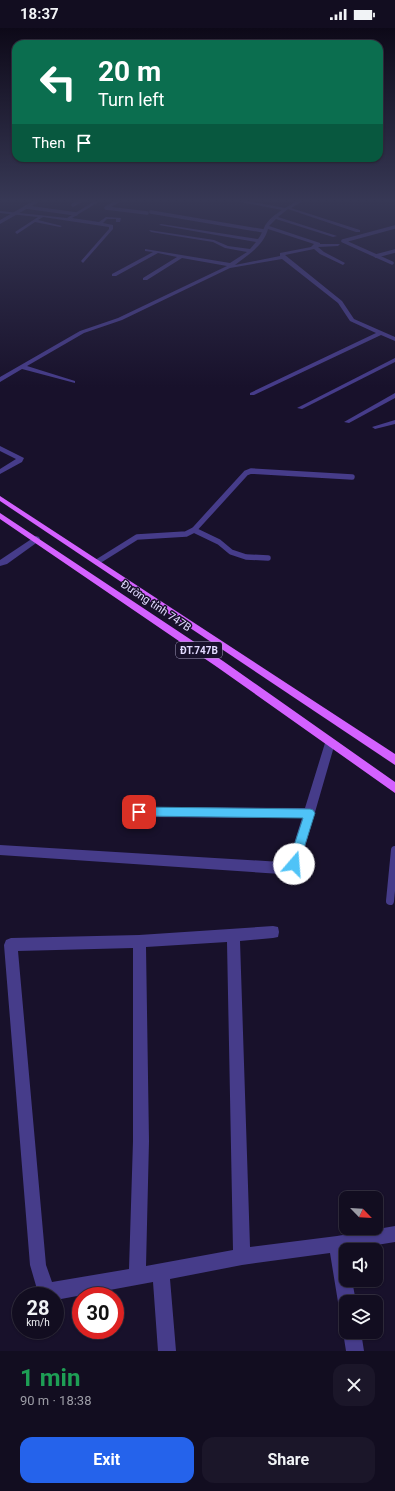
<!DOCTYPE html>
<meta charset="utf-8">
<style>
:root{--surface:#120d20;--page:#1b1629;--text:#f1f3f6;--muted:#9c9ca5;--line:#312d3e;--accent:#2563eb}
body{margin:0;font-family:Roboto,sans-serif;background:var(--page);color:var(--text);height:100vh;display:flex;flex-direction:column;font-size:15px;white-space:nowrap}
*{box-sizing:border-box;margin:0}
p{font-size:13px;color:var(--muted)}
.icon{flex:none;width:22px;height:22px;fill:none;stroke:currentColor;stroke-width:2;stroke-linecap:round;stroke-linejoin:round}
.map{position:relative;height:1323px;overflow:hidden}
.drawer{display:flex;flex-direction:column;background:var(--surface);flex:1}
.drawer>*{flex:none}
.guide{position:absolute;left:12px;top:12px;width:371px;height:122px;border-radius:12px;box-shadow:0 1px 3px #0004,0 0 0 1px var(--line);background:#0b6e4f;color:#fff;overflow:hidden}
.needle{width:26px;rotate:115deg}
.controls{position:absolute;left:339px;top:1163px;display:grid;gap:8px}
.controls a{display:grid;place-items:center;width:44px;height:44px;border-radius:8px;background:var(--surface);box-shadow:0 1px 3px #0004,0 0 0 1px var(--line);font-size:20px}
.speed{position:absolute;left:12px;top:1259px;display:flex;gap:8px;font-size:20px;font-weight:700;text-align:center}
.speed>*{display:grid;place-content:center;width:52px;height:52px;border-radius:50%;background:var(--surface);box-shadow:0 1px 3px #0004,0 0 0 1px var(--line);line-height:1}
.speed small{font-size:10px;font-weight:400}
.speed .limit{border:6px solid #d22;background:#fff;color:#111}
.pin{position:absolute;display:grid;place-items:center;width:34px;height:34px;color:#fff;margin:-17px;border-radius:8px;box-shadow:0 2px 6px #0006}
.me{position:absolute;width:44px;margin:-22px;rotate:18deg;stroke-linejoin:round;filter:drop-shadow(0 0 3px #0008)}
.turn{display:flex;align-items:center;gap:14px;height:84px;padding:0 20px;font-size:18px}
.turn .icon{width:52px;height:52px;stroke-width:2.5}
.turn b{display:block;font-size:28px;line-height:34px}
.then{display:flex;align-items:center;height:38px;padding:0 20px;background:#0003;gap:8px;font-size:15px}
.round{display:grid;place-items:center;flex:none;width:42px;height:42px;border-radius:12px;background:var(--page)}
.summary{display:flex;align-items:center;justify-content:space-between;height:68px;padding:0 20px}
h1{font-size:24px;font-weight:700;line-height:30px;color:#1e9e55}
.primary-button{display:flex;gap:8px;margin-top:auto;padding:8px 20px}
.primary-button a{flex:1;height:46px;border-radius:12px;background:var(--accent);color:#fff;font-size:16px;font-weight:700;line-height:46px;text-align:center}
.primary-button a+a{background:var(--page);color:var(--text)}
.status{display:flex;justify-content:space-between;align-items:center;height:28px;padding:0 20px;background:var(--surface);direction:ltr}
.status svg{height:11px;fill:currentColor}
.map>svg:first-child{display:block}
</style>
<div class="status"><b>18:37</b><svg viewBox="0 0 49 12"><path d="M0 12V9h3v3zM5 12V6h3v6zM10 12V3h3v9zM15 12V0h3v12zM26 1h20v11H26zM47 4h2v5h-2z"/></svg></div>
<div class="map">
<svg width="395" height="1323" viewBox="0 0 395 1323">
<rect width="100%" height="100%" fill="#18112b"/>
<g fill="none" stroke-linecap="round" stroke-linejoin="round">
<g stroke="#463c8a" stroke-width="3.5">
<path d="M118,173L106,180L147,185"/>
<path d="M73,177L80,173"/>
<path d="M26,179L76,186"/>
<path d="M151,184L264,203"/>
<path d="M0,194L37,173"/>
<path d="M376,228L395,223"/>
<path d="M392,235L343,213L395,199"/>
</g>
<g stroke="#463c8a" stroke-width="5.5">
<path d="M194,502L219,514L231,524L246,529L268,530"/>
<path d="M97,534L137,509L186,506L194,502L246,445L251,443L352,449"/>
</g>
<path stroke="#463c8a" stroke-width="8" d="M390,873L395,822"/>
<g fill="#463c8a" fill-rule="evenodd">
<path d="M95,173H100L72,190L99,194L106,189L121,190L120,194H116V191H107L103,195L113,197V201L83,235L81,233L109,201V199L43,189L38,192L62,198L60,199L35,194L17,206L15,204L38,189L0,185V183L67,190Z"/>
<path d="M236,173H247L285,180L297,173H303L291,180L360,202V204H356L288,181L278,189L337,208L333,209L276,191L269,198L320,215V216H340L338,218L318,219L324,224L345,235L343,237L320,226L314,221L285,227L342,273L354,291L395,309V313L381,307L254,367H250V365L376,305L350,293L338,275L282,231L230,240L122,292L84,305L27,338L75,353V355L22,341L0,354V349L80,303L118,290L227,238L182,230L147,252H143V250L177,229L158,225L116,248H112V246L153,224L145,223V221L230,235L247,224L225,220L213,214L151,204L149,202L214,212L228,218L250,221L256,214L159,197L161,196L258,211C261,207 262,204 264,200C267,192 276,186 282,182ZM268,201L314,216L311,219L280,225V228L235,237C248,227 264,217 268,201Z"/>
<path d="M395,330V334L302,381L297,380Z"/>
<path d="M395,365V370L349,395L344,394Z"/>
<path d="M395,392V396L375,401L372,399Z"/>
<path d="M0,418L24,430L22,434L0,446V441L16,431L0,423Z"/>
<path d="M36,508L39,509L40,511L39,513L7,536L0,538V532Z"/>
<path d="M330,711L334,712L335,715L300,836L298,840L281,846L0,827V817L281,834L289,832L302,790L139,789L135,788L133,784L135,780L139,779L305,780L325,715L326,712Z"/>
<path d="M273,898L278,899L279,904L278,909L273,910L240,913L250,1219L337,1208L395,1198V1214L346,1222V1252H352L356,1274H346V1282L341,1280L338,1274L330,1225L242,1237L170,1251L176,1323H158L153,1254L61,1271H55V1268H39L30,1237L4,917L6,912L11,910L139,907ZM227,914L233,1222L146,1238L149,1113L146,919ZM133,920V1113L129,1241L52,1254L46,1237L18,923Z"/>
<path d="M346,1298V1304H361L364,1323H346L343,1304Z"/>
</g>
<g fill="#d461ff" fill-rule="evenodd">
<path d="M0,468L395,726V737L0,473Z"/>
<path d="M0,485L223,633L395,754V765L217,639L0,491Z"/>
</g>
</g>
<linearGradient id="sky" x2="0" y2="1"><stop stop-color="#0d0918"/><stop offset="0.48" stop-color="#373855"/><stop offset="1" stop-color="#373855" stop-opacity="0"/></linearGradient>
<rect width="395" height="359" fill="url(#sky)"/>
<path fill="#4fc3f7" stroke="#337fa1" d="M139,779L310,781L313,782L315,785L299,836L298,840L294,841L290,840L288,836L303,790L139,788L136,787L134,784L136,780Z"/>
<g text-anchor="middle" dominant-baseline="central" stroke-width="3" stroke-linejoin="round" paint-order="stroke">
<rect fill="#18112b" stroke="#a59ebf" stroke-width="1" x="176" y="614" width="46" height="16" rx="3"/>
<g font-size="10" font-weight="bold" fill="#e2daff">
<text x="199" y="622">ĐT.747B</text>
</g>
<g font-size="11" fill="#e2daff" stroke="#18112b">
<text transform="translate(156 578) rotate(34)">Đường tỉnh 747B</text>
</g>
</g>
</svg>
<div class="controls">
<a><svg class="needle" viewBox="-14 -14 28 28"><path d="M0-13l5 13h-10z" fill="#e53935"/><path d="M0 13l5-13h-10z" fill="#9c9ca5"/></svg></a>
<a><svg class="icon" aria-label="sound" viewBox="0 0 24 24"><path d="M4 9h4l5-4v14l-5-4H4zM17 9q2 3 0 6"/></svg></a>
<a><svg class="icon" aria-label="layers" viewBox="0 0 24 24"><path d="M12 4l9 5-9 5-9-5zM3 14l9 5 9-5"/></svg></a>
</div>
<div class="speed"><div>28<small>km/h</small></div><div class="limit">30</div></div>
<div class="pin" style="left:139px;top:784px;background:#d93025"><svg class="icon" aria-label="arrive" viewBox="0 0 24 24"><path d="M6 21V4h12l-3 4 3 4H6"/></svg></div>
<svg class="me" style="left:294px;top:836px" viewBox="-20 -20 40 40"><circle r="19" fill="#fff"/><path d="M0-13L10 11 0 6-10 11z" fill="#4fc3f7"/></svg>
<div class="guide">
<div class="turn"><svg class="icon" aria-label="left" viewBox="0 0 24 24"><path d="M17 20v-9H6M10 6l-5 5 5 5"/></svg><div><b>20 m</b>Turn left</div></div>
<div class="then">Then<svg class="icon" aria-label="arrive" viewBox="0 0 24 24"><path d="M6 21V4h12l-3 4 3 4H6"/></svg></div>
</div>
</div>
<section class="drawer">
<div class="summary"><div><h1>1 min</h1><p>90 m · 18:38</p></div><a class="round"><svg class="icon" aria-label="close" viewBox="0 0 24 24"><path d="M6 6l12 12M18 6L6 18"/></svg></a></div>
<div class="primary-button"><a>Exit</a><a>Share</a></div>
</section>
